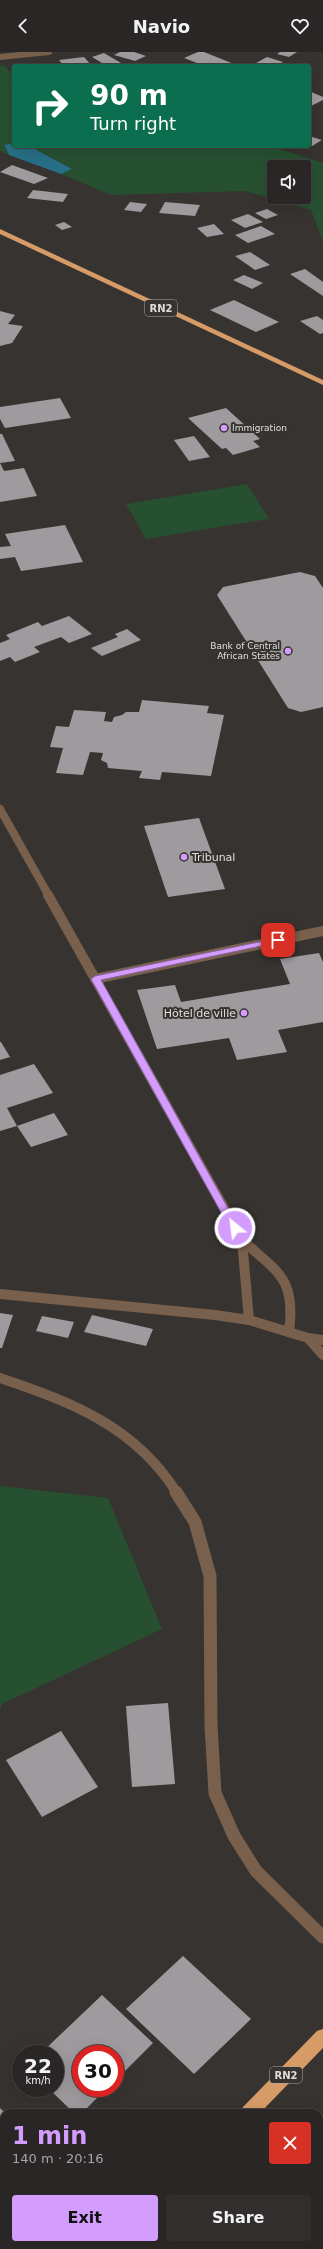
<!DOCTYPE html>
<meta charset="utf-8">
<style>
:root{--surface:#292625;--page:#312e2d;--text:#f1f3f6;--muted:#a5a5a7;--line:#454342;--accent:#d39cfd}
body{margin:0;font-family:"DejaVu Sans",sans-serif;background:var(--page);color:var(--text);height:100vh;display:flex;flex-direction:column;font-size:15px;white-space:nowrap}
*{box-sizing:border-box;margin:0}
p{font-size:13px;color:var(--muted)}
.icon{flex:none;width:22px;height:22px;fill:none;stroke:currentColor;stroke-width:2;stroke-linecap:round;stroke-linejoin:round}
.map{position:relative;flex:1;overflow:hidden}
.panel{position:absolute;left:0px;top:2057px;width:323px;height:140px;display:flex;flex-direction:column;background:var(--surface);border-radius:12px 12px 0 0;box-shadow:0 4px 16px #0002,0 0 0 1px var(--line)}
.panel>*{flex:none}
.guide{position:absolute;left:12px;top:12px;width:299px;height:84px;border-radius:4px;box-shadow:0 4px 16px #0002,0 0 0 1px var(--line);background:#0b6e4f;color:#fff;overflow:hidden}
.fabs{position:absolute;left:267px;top:108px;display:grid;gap:8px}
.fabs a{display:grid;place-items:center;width:44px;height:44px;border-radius:4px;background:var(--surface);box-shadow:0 4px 16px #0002,0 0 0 1px var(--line);font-size:20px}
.speed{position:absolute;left:12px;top:1993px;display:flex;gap:8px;font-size:20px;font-weight:700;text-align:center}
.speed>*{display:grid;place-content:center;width:52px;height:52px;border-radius:50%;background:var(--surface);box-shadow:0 4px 16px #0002,0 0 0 1px var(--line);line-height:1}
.speed small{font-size:10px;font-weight:400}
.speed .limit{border:6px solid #d22;background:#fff;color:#111}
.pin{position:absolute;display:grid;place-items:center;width:34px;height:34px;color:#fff;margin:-17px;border-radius:8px;box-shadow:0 2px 6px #0006}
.me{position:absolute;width:44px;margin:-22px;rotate:331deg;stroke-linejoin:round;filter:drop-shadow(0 0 3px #0008)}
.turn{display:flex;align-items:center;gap:14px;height:84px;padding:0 12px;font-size:18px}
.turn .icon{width:52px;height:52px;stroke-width:2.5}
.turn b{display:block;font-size:28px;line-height:34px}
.round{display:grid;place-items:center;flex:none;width:42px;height:42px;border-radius:4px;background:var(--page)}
.head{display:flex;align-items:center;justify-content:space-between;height:68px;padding:0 12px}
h1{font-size:24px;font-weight:700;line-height:30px;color:var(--accent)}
.button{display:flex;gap:8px;margin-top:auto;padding:8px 12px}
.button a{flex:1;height:46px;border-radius:4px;background:var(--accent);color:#111;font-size:16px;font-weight:700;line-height:46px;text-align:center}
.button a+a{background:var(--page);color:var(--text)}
header{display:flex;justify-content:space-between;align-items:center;height:52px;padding:0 12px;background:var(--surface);font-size:18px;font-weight:700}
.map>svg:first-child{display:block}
</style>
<header><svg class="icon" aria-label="back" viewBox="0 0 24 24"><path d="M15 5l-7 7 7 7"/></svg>Navio<svg class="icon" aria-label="heart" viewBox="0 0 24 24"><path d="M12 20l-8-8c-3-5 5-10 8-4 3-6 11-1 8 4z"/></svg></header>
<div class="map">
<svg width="323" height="2197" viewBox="0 0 323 2197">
<rect width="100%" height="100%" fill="#373331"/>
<g fill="#275031" fill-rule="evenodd">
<path d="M4,13L14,25V91L4,94L9,103L0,99V14Z"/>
<path d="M29,94H270L323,111V190L311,158L245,139L111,143L61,122L72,117ZM274,115H304V145H274Z"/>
<path d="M247,432L269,467L146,487L126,452Z"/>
<path d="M0,1434L108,1446L162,1577L2,1652L0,1658Z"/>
</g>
<path fill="#276f87" d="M14,91V94H29L72,117L61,122L9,103L4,93Z"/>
<g fill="#9e9a9e">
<path d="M120,0H134L146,4L135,9L114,3Z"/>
<path d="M198,0H204L234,12L228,14H205L184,6Z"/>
<path d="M280,0H297L289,5L277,2Z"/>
<path d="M104,1L126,14H107L92,5Z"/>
<path d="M84,5L92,14L63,13L59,8Z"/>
<path d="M267,5L283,10L275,14L256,11Z"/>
<path d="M309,39L323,45V48L309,55Z"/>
<path d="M309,84L322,88L312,94L309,93Z"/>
<path d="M12,113L48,126L34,132L0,120Z"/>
<path d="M33,138L68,142L63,150L27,146Z"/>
<path d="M130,150L147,152L141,160L124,158Z"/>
<path d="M165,150L200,153L195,164L159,161Z"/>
<path d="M267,157L278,163L266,167L255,161Z"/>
<path d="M248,162L263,170L245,176L231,168Z"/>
<path d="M64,170L72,175L62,178L55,173Z"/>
<path d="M214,172L224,182L207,185L197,176Z"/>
<path d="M261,174L275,182L248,191L235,183Z"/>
<path d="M250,200L270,213L255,218L235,204Z"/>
<path d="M305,217L323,230V244L290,222Z"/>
<path d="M244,223L263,231L252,237L233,228Z"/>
<path d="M234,248L279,270L256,280L210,258Z"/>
<path d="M0,259L15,263L8,272L23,274L12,291L0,294Z"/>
<path d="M317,264L323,268V281L320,282L300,269Z"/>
<path d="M60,346L71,366L5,376L0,367V355Z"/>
<path d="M226,356L260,387L253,389L260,395L233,403L226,396L222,397L188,366Z"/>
<path d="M0,382H2L15,409L0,411L4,419L24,416L37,444L0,450Z"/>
<path d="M194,384L210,405L189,409L174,388Z"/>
<path d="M65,473L83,510L21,519L15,505L0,507V495L11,494L5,482Z"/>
<path d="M300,520L315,524L323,536V655L301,660L288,656L217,543L223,535Z"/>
<path d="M69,564L92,582L69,591L61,585L34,595L40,600L15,610L10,605L0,609V591L10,587L6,583L38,570L42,574Z"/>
<path d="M127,577L141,588L102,604L91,596L118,585L115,582Z"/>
<path d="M142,648L209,654L207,661L224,663L211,724L162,720L160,728L139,726L142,719L108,716L107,711L101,708L103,701L90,700L83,723L56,721L63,696L50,695L56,674L69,675L74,658L106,660L104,669L112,670L114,665L122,663L126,660H139Z"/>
<path d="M199,766L225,837L168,845L144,774Z"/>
<path d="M319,901L323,910V970L278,978L287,1000L237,1008L229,986L157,997L137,938L175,933L181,950L290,932L280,907Z"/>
<path d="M0,990H1L10,1005L0,1008Z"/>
<path d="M34,1012L53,1041L7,1056L17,1074L0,1079V1023Z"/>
<path d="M54,1061L68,1083L31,1095L17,1074Z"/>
<path d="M0,1261L13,1263L2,1296H0Z"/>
<path d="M92,1263L153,1277L146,1294L84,1280Z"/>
<path d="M42,1264L74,1270L68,1286L36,1279Z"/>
<path d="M168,1651L175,1732L132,1735L126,1654Z"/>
<path d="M61,1679L98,1735L42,1765L6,1708Z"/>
<path d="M183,1904L251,1967L194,2022L126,1957Z"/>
<path d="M102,1943L153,1991L115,2029V2002H81V2036H107L82,2061H74L48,2036H55V2002H40Z"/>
<path d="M0,2056L4,2060V2119L0,2122Z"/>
</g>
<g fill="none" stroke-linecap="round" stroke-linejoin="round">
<path stroke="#79604c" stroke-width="6" d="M0,5L49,0"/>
<path stroke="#79604c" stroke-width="8" d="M0,757L49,844"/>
<g stroke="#79604c" stroke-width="10">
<path d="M48,843L242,1188C279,1221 296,1227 289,1280"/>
<path d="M95,927L323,879"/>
<path d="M242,1188L249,1268"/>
<path d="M0,1242L215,1263L249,1268L308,1286L323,1288"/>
<path d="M308,1286L323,1303"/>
<path d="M0,1326C71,1350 135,1374 177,1441"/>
</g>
<path stroke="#79604c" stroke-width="13" d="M176,1440L195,1470L210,1524L211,1674L215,1741L234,1784L256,1819L323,1885"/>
<g fill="#d79b67" fill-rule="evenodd">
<path d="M0,177L323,328V333L0,182Z"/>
<path d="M323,1977V1996L260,2061H241L243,2055L317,1979Z"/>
<path d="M109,2193H129L127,2197H107Z"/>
</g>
</g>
<path fill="#d39cfd" stroke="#8965a4" d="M278,886L282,888L280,890L101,928L239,1176L235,1179L231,1178L91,927L95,924Z"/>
<g fill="#d39cfd" stroke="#373331" stroke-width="1.5">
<circle cx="224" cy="376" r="4"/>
<circle cx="288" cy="599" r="4"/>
<circle cx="184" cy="805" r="4"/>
<circle cx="244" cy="961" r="4"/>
</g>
<g text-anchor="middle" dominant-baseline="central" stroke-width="4" stroke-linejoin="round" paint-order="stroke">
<g font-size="9" fill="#e0dddb" stroke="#373331" text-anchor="start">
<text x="232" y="376">Immigration</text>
<text x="280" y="594" text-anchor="end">Bank of Central<tspan x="280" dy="10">African States</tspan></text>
</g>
<g fill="#373331" stroke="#adaaa8" stroke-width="1">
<rect x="145" y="248" width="32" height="16" rx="3"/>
<rect x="270" y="2015" width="32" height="16" rx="3"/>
</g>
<g font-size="10" font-weight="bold" fill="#e0dddb">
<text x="161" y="256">RN2</text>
<text x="286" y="2023">RN2</text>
</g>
<g font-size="11" fill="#e0dddb" stroke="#373331" text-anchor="start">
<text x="192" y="805">Tribunal</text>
<text x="236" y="961" text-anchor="end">Hôtel de ville</text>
</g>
</g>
</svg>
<div class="fabs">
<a><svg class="icon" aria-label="sound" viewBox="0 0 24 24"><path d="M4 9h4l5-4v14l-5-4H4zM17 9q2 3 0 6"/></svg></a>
</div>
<div class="speed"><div>22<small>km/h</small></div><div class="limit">30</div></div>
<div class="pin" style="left:278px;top:888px;background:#d93025"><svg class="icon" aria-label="arrive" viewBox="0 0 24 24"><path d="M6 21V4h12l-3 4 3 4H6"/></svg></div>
<svg class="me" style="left:235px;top:1176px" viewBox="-20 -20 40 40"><circle r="17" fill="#d39cfd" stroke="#fff" stroke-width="3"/><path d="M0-11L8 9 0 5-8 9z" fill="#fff"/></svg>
<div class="guide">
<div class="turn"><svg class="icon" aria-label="right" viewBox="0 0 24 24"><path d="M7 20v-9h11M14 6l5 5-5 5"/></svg><div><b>90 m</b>Turn right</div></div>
</div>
<section class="panel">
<div class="head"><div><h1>1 min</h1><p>140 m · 20:16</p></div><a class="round" style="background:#d93025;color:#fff"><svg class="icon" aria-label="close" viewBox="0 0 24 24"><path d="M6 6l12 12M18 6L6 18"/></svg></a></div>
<div class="button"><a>Exit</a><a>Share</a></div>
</section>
</div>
